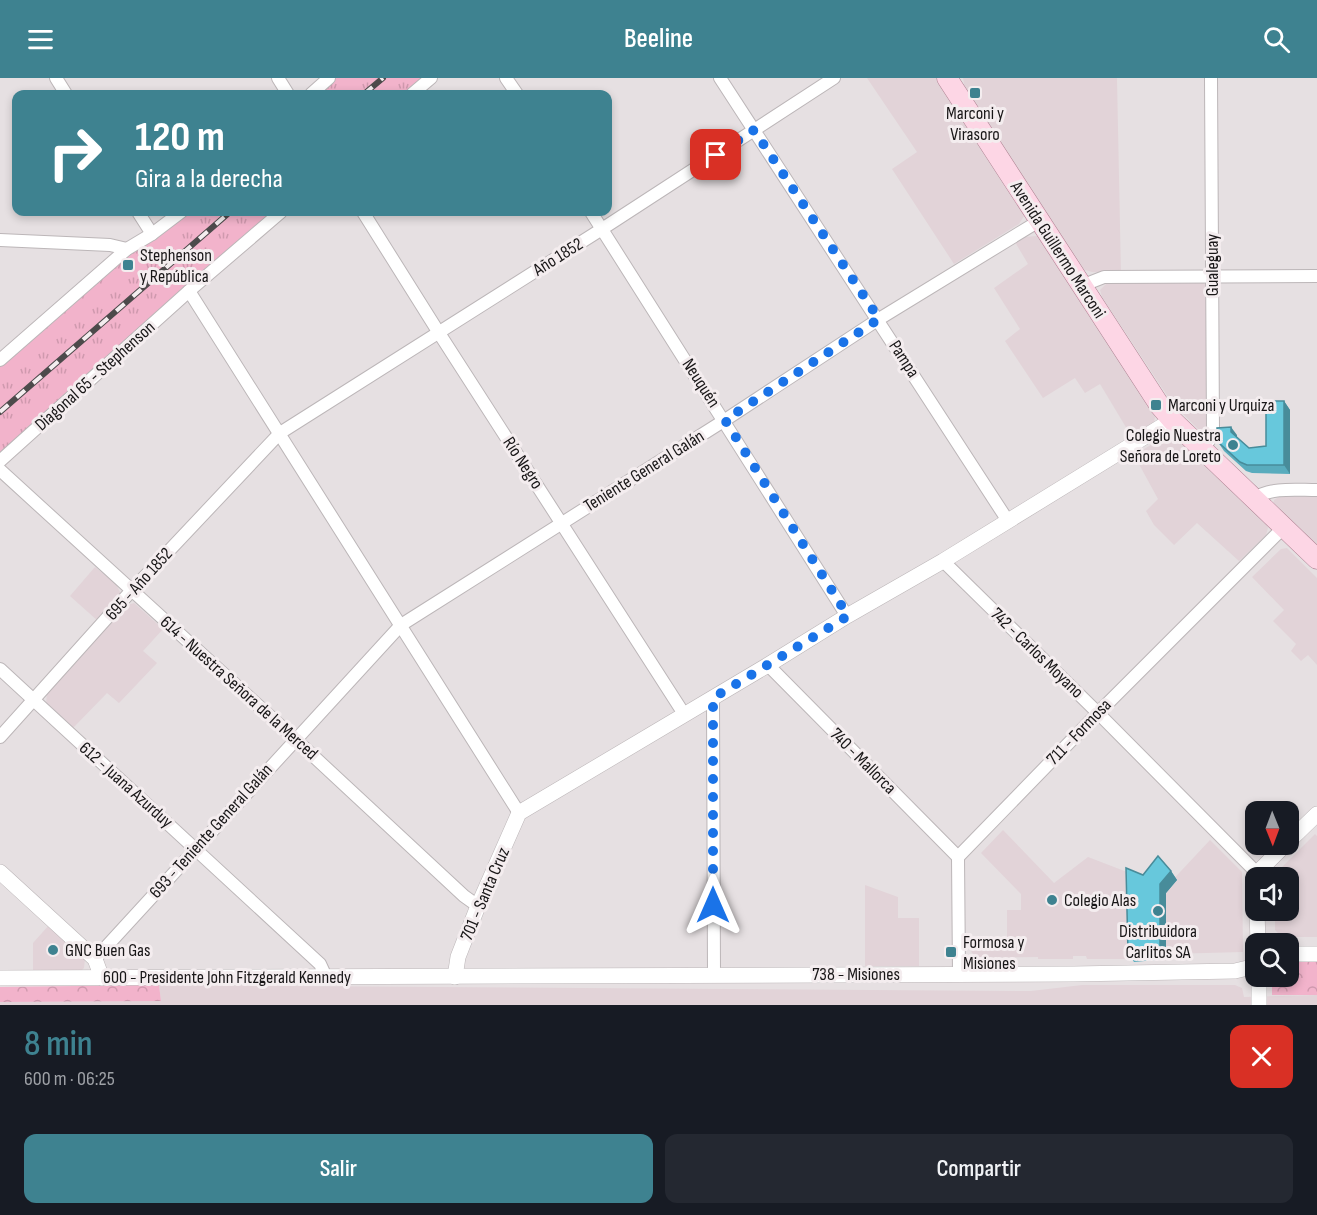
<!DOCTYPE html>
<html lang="es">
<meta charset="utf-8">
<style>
:root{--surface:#171b24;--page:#242831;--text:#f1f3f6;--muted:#9ea1a6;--accent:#3e8290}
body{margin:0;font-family:"Sofia Sans Condensed",sans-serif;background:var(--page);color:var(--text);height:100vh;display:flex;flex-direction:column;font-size:22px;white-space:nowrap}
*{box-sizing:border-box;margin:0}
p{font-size:20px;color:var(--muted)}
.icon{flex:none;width:33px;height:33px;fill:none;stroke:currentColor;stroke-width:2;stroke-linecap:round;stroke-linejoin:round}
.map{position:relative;height:927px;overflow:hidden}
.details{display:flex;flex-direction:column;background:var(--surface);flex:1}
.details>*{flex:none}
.guide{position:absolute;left:12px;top:12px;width:600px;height:126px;border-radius:12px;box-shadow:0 3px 9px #0003;background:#3e8290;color:#fff;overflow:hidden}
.needle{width:39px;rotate:179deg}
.fabs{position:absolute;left:1245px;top:723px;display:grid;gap:12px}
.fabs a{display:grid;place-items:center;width:54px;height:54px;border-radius:12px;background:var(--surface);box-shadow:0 3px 9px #0003;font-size:30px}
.pin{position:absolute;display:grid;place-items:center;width:51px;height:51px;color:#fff;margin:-26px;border-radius:12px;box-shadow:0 3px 9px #0006}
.me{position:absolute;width:66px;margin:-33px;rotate:0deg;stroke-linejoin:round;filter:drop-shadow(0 0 4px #0008)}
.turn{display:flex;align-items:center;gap:21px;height:126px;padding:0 24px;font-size:27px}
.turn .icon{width:78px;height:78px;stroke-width:2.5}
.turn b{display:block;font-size:42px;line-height:51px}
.round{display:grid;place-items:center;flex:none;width:63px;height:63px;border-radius:12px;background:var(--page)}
.summary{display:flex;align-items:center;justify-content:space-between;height:102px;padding:0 24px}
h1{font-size:36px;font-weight:600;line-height:45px;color:var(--accent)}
.action{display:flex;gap:12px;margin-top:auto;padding:12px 24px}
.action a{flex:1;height:69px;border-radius:12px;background:var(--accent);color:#fff;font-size:24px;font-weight:600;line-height:69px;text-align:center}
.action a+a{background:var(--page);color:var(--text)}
header{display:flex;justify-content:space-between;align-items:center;height:78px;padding:0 24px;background:var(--accent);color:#fff;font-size:27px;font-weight:600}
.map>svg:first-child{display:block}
</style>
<header><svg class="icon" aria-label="menu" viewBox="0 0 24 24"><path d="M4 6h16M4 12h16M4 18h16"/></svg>Beeline<svg class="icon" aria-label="search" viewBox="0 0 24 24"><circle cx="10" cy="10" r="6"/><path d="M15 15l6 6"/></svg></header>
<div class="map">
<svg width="1317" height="927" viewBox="0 0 1317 927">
<defs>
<pattern id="grass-tufts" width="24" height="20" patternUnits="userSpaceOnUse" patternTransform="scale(1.5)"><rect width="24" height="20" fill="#f2b3cb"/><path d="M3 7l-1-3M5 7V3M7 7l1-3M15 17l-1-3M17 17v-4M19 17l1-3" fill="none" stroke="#cf99ae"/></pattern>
<pattern id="park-crowns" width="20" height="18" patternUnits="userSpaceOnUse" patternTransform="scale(1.5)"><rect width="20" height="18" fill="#f2b3cb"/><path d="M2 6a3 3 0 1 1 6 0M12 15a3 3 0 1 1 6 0" fill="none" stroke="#cf99ae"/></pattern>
</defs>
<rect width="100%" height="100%" fill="#e6e0e2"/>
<g fill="#e2d3d8">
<path d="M867,0H939L1026,135L1019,146L954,186L892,91L917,74Z"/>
<path d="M963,0H1117L1121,195L1092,194L1082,191L965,11Z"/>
<path d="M1037,158L1041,160L1151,325L1155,339L1154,345L1133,361L1100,306L1085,315L1075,300L1043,320L1005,263L1020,251L994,210L1028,186L1015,164L1024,159Z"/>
<path d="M1200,204L1206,206L1209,211L1208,349L1203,352H1199L1172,325L1102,219L1100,212L1107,205Z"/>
<path d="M1175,357L1265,443L1268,450L1266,457L1239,483L1197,445L1174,467L1154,447L1146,433L1158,421L1134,377L1166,358Z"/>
<path d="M1282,417H1317V474L1273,426L1274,422Z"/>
<path d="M1287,470L1317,500V587L1308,577L1301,583L1291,573L1296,566L1273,543L1284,532L1252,499L1281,471Z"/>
<path d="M95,489L116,506L120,514V518L98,543L70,518Z"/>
<path d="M134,525L163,551L143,573L157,585L119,625L107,615L73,650L46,627L47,614L127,527Z"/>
<path d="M1003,752L1054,805L1088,779L1166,809L1210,762L1242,794L1243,874L1131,877V881H1087L1086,878H1073V881H1038V879L979,880L972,875L967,863L1007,862V832H1021V816L981,775Z"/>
<path d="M1315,756L1317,758V859H1282L1275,852V833L1288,832V800L1275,799L1278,793Z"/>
<path d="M865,807L898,819V840H919V888H865Z"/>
<path d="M50,846L85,881L84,890L81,893L33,894V865Z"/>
<path d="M159,907L1031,913L1082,907H1235L1242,910L1244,919L1317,917V927H0V924L161,923Z"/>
</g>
<g fill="url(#grass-tufts)">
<path d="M329,0H431L412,16H311Z"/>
<path d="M181,134H281L0,383V282Z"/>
</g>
<g fill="url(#park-crowns)">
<path d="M1317,881V917H1272V899L1288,898L1289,883Z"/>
<path d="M159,907L161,923L0,924V909Z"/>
</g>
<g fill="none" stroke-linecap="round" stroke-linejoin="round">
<defs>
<g id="minor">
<path d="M56,0L66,16"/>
<path d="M278,0L288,16"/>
<path d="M506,0L517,16"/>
<path d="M720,0L1008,443"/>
<path d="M311,16L329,0"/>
<path d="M412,16L431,0"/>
<path d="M138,134L152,156"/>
<path d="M363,134L439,255L684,636"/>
<path d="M591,134L847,538"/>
<path d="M0,162L110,167L127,171"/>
<path d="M1081,208L1104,199L1317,198"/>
<path d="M189,213L519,735"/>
<path d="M0,282L127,171L152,156L181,134"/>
<path d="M1203,372L1210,361L1213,352L1211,0"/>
<path d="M0,383L189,213L281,134"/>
<path d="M0,392L295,661L464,818L478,828"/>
<path d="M1254,420C1274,409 1294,412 1317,412"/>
<path d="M943,483L1098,635L1257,795"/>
<path d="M768,587L958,779"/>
<path d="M0,591L320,886L326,899"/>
<path d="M713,619L714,897"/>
<path d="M0,659L132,512L280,355L602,151L834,0"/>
<path d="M95,881L401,547L725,342L879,241L1039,143"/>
<path d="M959,896L958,779L1098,635L1284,449"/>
</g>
<g id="tertiary">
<path d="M1288,764L1317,736"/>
<path d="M0,794L95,881L102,900"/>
<path d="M1257,800V795L1286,766"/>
<path d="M1257,832L1258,866"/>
<path d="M1288,876H1317"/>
<path d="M1259,898V927"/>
<path d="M455,899L458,879L478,828L519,735L768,587L847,538L943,483L1172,342"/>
<path d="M0,900L1074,896L1235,893L1256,888"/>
</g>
<path id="primary" d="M947,0L1160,328L1172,342L1317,481"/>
</defs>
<use href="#minor" stroke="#bcb6b8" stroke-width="14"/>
<use href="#tertiary" stroke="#bcb6b8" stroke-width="16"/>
<use href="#primary" stroke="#ac8191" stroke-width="21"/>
<use href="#minor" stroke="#fff" stroke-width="12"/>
<use href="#tertiary" stroke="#fff" stroke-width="15"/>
<use href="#primary" stroke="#fdd6e5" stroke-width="20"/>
<defs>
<g id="rail">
<path d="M364,16L383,0"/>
<path d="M0,334L230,134"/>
</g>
</defs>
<use href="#rail" stroke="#4d4a4b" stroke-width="6"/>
<use href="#rail" stroke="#f4edef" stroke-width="4" stroke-dasharray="11" stroke-linecap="butt"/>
</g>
<g fill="#59acbd">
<path d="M1284,323L1290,332V396L1252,395L1246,393L1224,373L1218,364L1237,357V359L1249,370L1266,368Z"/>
<path d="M1171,793L1177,802L1166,815V881L1134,884L1128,875L1143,797Z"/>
</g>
<g fill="#488c9a">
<path d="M1284,323L1290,332V396L1284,387Z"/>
<path d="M1231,349L1237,357V362L1231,354Z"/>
<path d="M1171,793L1177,802L1166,815V881L1160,872V806Z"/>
</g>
<g fill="#67c8dc" stroke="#488c9a" stroke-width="1.5">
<path d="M1266,323H1284V387H1247L1240,384L1218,364L1217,350L1231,349V354L1249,370L1266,368Z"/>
<path d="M1158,778L1171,793L1160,806V872L1128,875L1126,790L1143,797Z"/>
</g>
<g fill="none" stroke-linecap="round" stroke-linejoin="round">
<path stroke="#1a73e8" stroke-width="10" stroke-dasharray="0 18" d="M713,827V620L848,538L725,342L879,241L754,52L716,77"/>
</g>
<g fill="#3e8290" stroke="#f4edef" stroke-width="2">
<rect x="969" y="9" width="12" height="12" rx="3"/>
<rect x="122" y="181" width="12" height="12" rx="3"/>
<rect x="1150" y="321" width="12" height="12" rx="3"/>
<circle cx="1233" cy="367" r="6"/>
<circle cx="1052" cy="822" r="6"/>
<circle cx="1158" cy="833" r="6"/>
<circle cx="53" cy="872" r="6"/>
<rect x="945" y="868" width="12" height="12" rx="3"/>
</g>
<g text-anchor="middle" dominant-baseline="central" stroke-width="6" stroke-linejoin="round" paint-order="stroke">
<g font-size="18" fill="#181617" stroke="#f4edef" text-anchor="start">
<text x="975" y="35" text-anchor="middle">Marconi y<tspan x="975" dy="21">Virasoro</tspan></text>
<text x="140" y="177">Stephenson<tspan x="140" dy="21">y República</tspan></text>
<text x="1168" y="327">Marconi y Urquiza</text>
<text x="1221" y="357" text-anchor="end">Colegio Nuestra<tspan x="1221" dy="21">Señora de Loreto</tspan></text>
<text x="1064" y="822">Colegio Alas</text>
<text x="1158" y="853" text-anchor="middle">Distribuidora<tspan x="1158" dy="21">Carlitos SA</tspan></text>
<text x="963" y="864">Formosa y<tspan x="963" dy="21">Misiones</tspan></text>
<text x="65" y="872">GNC Buen Gas</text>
</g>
<g font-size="18" fill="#181617" stroke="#f4edef">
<text transform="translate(1058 172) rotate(57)">Avenida Guillermo Marconi</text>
<text transform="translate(558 179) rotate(-32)">Año 1852</text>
<text transform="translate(1212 187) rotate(-90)">Gualeguay</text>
<text transform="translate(904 281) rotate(57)">Pampa</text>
<text transform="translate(95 298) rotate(-42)">Diagonal 65 - Stephenson</text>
<text transform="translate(701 305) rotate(57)">Neuquén</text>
<text transform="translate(523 385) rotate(57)">Río Negro</text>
<text transform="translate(644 393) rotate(-32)">Teniente General Galán</text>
<text transform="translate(139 506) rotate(-48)">695 - Año 1852</text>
<text transform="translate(1037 575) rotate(44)">742 - Carlos Moyano</text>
<text transform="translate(239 610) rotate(42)">614 - Nuestra Señora de la Merced</text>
<text transform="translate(1079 654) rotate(-46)">711 - Formosa</text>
<text transform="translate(863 683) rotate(45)">740 - Mallorca</text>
<text transform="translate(126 707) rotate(42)">612 - Juana Azurduy</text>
<text transform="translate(211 753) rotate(-48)">693 - Teniente General Galán</text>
<text transform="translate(485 816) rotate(-67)">701 - Santa Cruz</text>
<text x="856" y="896">738 - Misiones</text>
<text x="227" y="899">600 - Presidente John Fitzgerald Kennedy</text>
</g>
</g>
</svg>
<div class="fabs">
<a><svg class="needle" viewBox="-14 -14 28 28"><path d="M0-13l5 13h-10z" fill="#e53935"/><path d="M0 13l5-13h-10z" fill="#9ea1a6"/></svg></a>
<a><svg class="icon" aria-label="sound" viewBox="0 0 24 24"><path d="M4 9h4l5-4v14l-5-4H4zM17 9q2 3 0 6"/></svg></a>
<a><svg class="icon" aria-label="search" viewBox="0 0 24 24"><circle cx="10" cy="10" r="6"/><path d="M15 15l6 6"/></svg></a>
</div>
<div class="pin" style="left:716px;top:77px;background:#d93025"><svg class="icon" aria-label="arrive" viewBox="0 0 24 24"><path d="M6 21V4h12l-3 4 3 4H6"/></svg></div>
<svg class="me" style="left:713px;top:827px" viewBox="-20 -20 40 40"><path d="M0-17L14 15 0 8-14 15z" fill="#1a73e8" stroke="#fff" stroke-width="4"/></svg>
<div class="guide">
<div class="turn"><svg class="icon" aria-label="right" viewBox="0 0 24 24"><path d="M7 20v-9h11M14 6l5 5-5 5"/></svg><div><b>120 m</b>Gira a la derecha</div></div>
</div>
</div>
<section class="details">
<div class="summary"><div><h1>8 min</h1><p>600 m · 06:25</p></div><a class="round" style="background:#d93025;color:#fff"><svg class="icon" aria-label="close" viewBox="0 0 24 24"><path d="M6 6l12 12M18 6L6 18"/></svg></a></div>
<div class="action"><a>Salir</a><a>Compartir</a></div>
</section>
